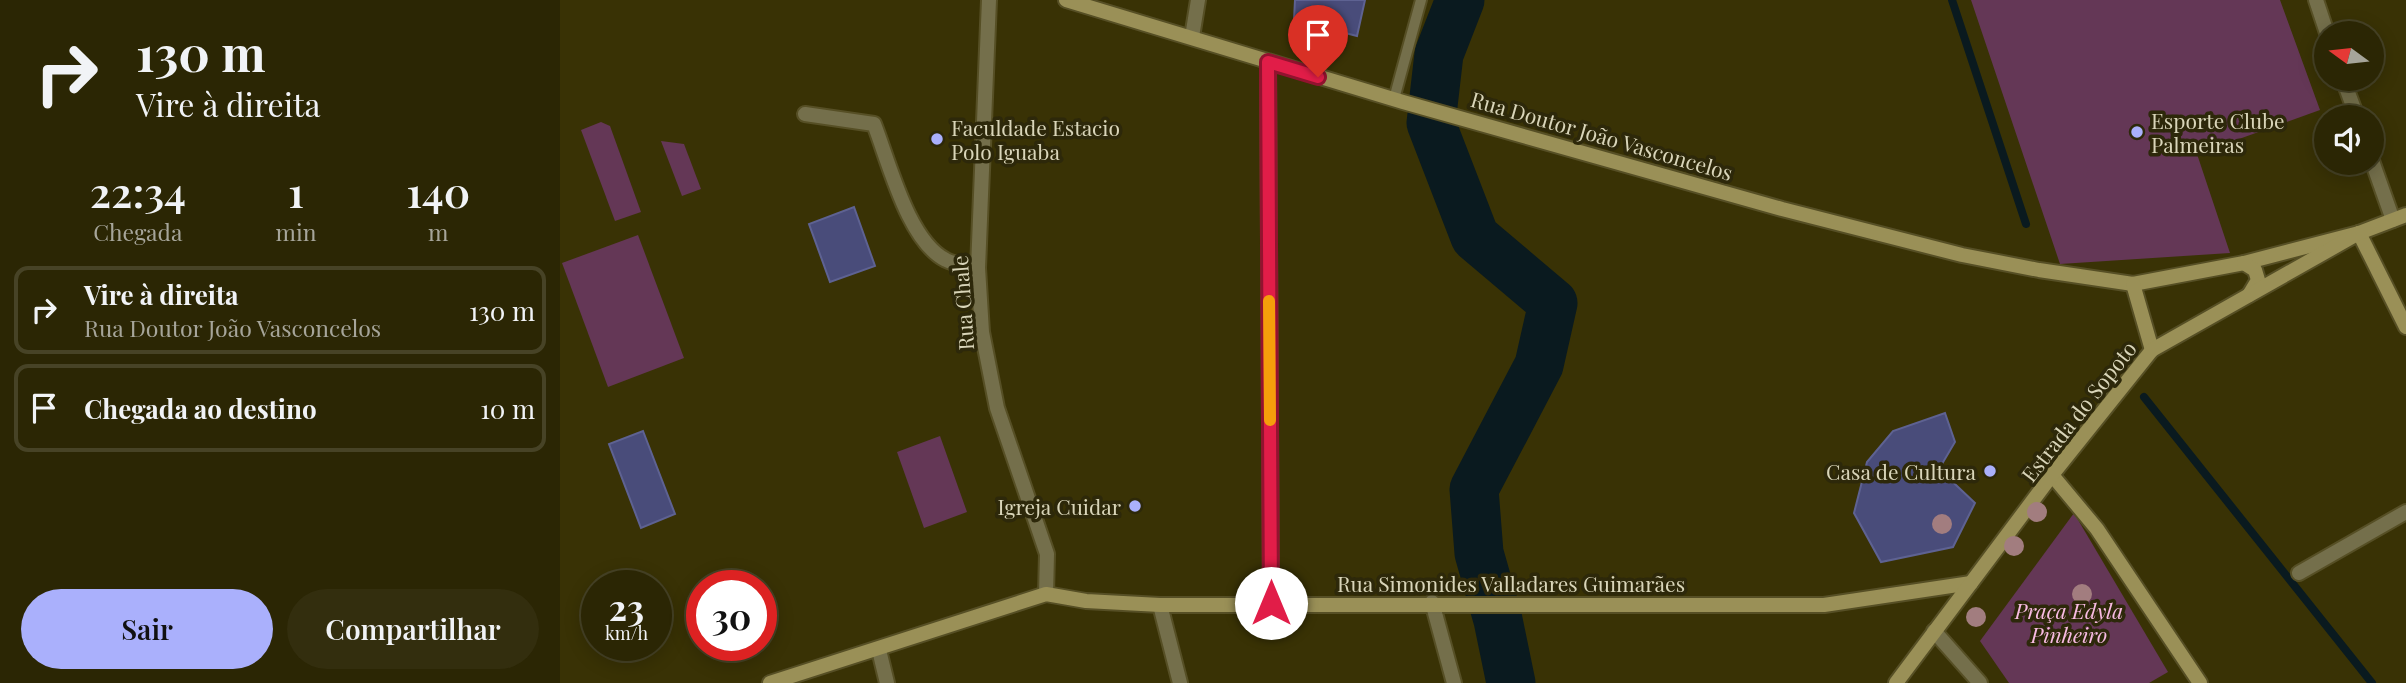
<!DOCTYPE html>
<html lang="pt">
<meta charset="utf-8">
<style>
:root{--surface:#2b2604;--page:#332e0e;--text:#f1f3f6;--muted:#a6a59a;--line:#474326;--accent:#aab0fc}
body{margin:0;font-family:"Playfair Display",serif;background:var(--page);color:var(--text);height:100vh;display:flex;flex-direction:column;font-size:26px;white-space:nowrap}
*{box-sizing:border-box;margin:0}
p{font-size:23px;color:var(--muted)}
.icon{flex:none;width:38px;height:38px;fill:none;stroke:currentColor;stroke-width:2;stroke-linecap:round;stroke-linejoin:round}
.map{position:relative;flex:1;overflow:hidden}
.panel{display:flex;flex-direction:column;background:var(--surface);width:560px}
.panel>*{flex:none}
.banner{background:#2b2604;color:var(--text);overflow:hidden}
.needle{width:46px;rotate:285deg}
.controls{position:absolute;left:1754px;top:21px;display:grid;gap:14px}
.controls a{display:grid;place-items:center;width:70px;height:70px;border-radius:50%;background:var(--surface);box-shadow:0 4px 18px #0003,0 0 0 2px var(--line);font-size:35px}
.speed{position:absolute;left:21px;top:570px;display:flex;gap:14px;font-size:35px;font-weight:700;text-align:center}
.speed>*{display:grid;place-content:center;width:91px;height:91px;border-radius:50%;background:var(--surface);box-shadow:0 4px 18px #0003,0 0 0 2px var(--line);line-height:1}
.speed small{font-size:18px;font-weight:400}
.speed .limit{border:10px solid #d22;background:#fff;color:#111}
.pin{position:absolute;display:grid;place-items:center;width:60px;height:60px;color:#fff;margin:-72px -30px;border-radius:50% 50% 50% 0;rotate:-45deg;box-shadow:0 0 7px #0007}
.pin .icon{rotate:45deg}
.me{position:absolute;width:77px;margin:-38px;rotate:0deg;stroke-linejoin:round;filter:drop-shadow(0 0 5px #0008)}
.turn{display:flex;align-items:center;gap:24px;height:147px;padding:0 21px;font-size:32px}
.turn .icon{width:91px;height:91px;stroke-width:2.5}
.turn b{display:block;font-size:49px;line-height:60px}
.eta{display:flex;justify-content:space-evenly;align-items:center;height:119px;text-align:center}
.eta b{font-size:42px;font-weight:600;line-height:49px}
.cta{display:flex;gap:14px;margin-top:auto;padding:14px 21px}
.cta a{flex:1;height:80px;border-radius:42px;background:var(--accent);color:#111;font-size:28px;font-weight:600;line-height:80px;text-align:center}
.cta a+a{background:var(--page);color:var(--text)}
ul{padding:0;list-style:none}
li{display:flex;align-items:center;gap:21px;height:88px;margin:0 14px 10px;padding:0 7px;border:4px solid var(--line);border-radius:14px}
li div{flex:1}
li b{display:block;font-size:26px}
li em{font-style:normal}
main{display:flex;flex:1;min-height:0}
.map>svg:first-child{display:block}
</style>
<main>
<section class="panel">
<div class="banner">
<div class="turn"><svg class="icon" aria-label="right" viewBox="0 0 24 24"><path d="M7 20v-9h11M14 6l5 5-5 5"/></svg><div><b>130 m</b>Vire à direita</div></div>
</div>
<div class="eta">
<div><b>22:34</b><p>Chegada</p></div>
<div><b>1</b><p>min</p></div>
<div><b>140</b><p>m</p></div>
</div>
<ul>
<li><svg class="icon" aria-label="right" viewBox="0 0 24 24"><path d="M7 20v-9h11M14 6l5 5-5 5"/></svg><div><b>Vire à direita</b><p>Rua Doutor João Vasconcelos</p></div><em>130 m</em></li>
<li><svg class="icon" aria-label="arrive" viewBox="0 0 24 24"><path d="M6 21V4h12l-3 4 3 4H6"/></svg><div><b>Chegada ao destino</b></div><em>10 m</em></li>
</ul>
<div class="cta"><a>Sair</a><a>Compartilhar</a></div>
</section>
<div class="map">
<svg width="1846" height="683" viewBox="0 0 1846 683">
<rect width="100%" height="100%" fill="#393205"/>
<g fill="#643756">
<path d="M1411,0H1720L1760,110L1637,154L1670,253L1500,264Z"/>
<path d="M41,122L50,126L81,212L55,221L21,130Z"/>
<path d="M101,141L124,144L141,189L122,196Z"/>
<path d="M78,235L124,358L48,387L2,263Z"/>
<path d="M380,436L407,512L364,528L337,452Z"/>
<path d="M1514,513L1608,672L1589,683H1449L1420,641Z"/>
</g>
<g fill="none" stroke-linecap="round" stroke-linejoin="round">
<g stroke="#0a1a1f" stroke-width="8">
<path d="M1392,0L1466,224"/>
<path d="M1584,397L1812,683"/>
</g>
<path stroke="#0a1a1f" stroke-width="49" d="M900,0L879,54L871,123L915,237L993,303L979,365L914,489L919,553L938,620L951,683"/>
</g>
<g fill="#494c7a" stroke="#5e6292" stroke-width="2">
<path d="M735,0H805L797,36L734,20Z"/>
<path d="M294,207L315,266L270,282L249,224Z"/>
<path d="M1385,413L1395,442L1379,469L1415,503L1393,547L1321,562L1294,513L1307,462L1333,431Z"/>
<path d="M83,431L115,514L81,528L49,444Z"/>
</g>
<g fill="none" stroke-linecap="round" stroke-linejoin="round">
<defs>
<path id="lane" d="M834,99L861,0"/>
<g id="street">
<path d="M429,0L418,268L422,332L437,408L487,554L486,594"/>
<path d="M1756,0L1767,33"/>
<path d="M632,37L638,0"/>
<path d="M708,62L711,603"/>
<path d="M1783,79L1797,117"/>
<path d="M245,114L314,124C329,162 348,241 386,260C395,265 408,265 418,268"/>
<path d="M1811,158L1833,220"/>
<path d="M1739,573L1846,512"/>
<path d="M872,602L894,683"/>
<path d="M600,605L620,683"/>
<path d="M1374,631L1420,683"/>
<path d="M319,650L327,683"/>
</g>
<g id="secondary">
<path d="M506,0L843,102L1222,209L1402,255L1479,270L1573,284L1684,263L1799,233"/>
<path d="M1799,233L1846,327"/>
<path d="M1684,263L1695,270L1698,280L1689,295"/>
<path d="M1573,284L1592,350"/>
<path d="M1492,475L1537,529L1640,683"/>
<path d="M210,683L486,594L526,601L600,605H1264L1411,583"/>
<path d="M1336,683L1492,475L1592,350L1799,233L1846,215"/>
</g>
</defs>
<use href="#lane" stroke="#564f25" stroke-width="14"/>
<use href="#street" stroke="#564f25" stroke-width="18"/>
<use href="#secondary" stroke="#564f25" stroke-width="18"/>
<use href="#lane" stroke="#746f4b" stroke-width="10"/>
<use href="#street" stroke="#746f4b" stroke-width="14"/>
<use href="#secondary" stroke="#9a9057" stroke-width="14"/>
</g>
<g fill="#a27d7f">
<circle cx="1477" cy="512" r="10"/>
<circle cx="1382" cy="524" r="10"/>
<circle cx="1454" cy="546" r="10"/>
<circle cx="1522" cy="594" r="10"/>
<circle cx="1416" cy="617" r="10"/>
</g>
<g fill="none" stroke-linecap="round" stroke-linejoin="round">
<defs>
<path id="route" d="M711,603L708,62L758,77"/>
</defs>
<use href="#route" stroke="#92132f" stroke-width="18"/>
<use href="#route" stroke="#e11d48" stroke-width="12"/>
<path stroke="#f59e0b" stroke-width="12" d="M709,301L710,420"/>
</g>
<g fill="#aab0fc" stroke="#2d280a" stroke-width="2.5">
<circle cx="1577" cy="132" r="7"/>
<circle cx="377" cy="139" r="7"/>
<circle cx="1430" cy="471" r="7"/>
<circle cx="575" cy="506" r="7"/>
</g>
<g text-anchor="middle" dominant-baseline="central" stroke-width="7" stroke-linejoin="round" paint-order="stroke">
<g font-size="21" fill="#d9d5b9" stroke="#2d280a" text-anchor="start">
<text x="1591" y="120">Esporte Clube<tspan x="1591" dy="24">Palmeiras</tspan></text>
<text x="391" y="127">Faculdade Estacio<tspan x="391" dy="24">Polo Iguaba</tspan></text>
<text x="1416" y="471" text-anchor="end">Casa de Cultura</text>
<text x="561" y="506" text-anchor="end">Igreja Cuidar</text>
</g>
<g font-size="21" fill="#d9d5b9" stroke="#2d280a">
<text transform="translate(1042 135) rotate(16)">Rua Doutor João Vasconcelos</text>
<text transform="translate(402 303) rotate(-94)">Rua Chale</text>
<text transform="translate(1518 411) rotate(-52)">Estrada do Sopoto</text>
<text x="951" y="583">Rua Simonides Valladares Guimarães</text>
</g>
<g font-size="21" font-style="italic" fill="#f8bbe3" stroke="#2d280a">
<text x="1509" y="610">Praça Edyla<tspan x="1509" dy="24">Pinheiro</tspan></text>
</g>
</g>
</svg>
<div class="controls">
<a><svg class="needle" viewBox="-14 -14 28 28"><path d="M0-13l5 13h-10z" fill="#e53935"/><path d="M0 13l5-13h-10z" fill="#a6a59a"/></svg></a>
<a><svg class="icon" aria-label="sound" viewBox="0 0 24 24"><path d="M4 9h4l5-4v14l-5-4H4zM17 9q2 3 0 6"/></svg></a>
</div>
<div class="speed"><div>23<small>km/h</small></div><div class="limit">30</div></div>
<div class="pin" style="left:758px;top:77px;background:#d93025"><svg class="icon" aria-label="arrive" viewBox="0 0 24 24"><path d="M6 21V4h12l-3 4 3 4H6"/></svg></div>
<svg class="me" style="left:711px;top:603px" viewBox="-20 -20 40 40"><circle r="19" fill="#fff"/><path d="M0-13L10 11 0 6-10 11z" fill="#e11d48"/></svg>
</div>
</main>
